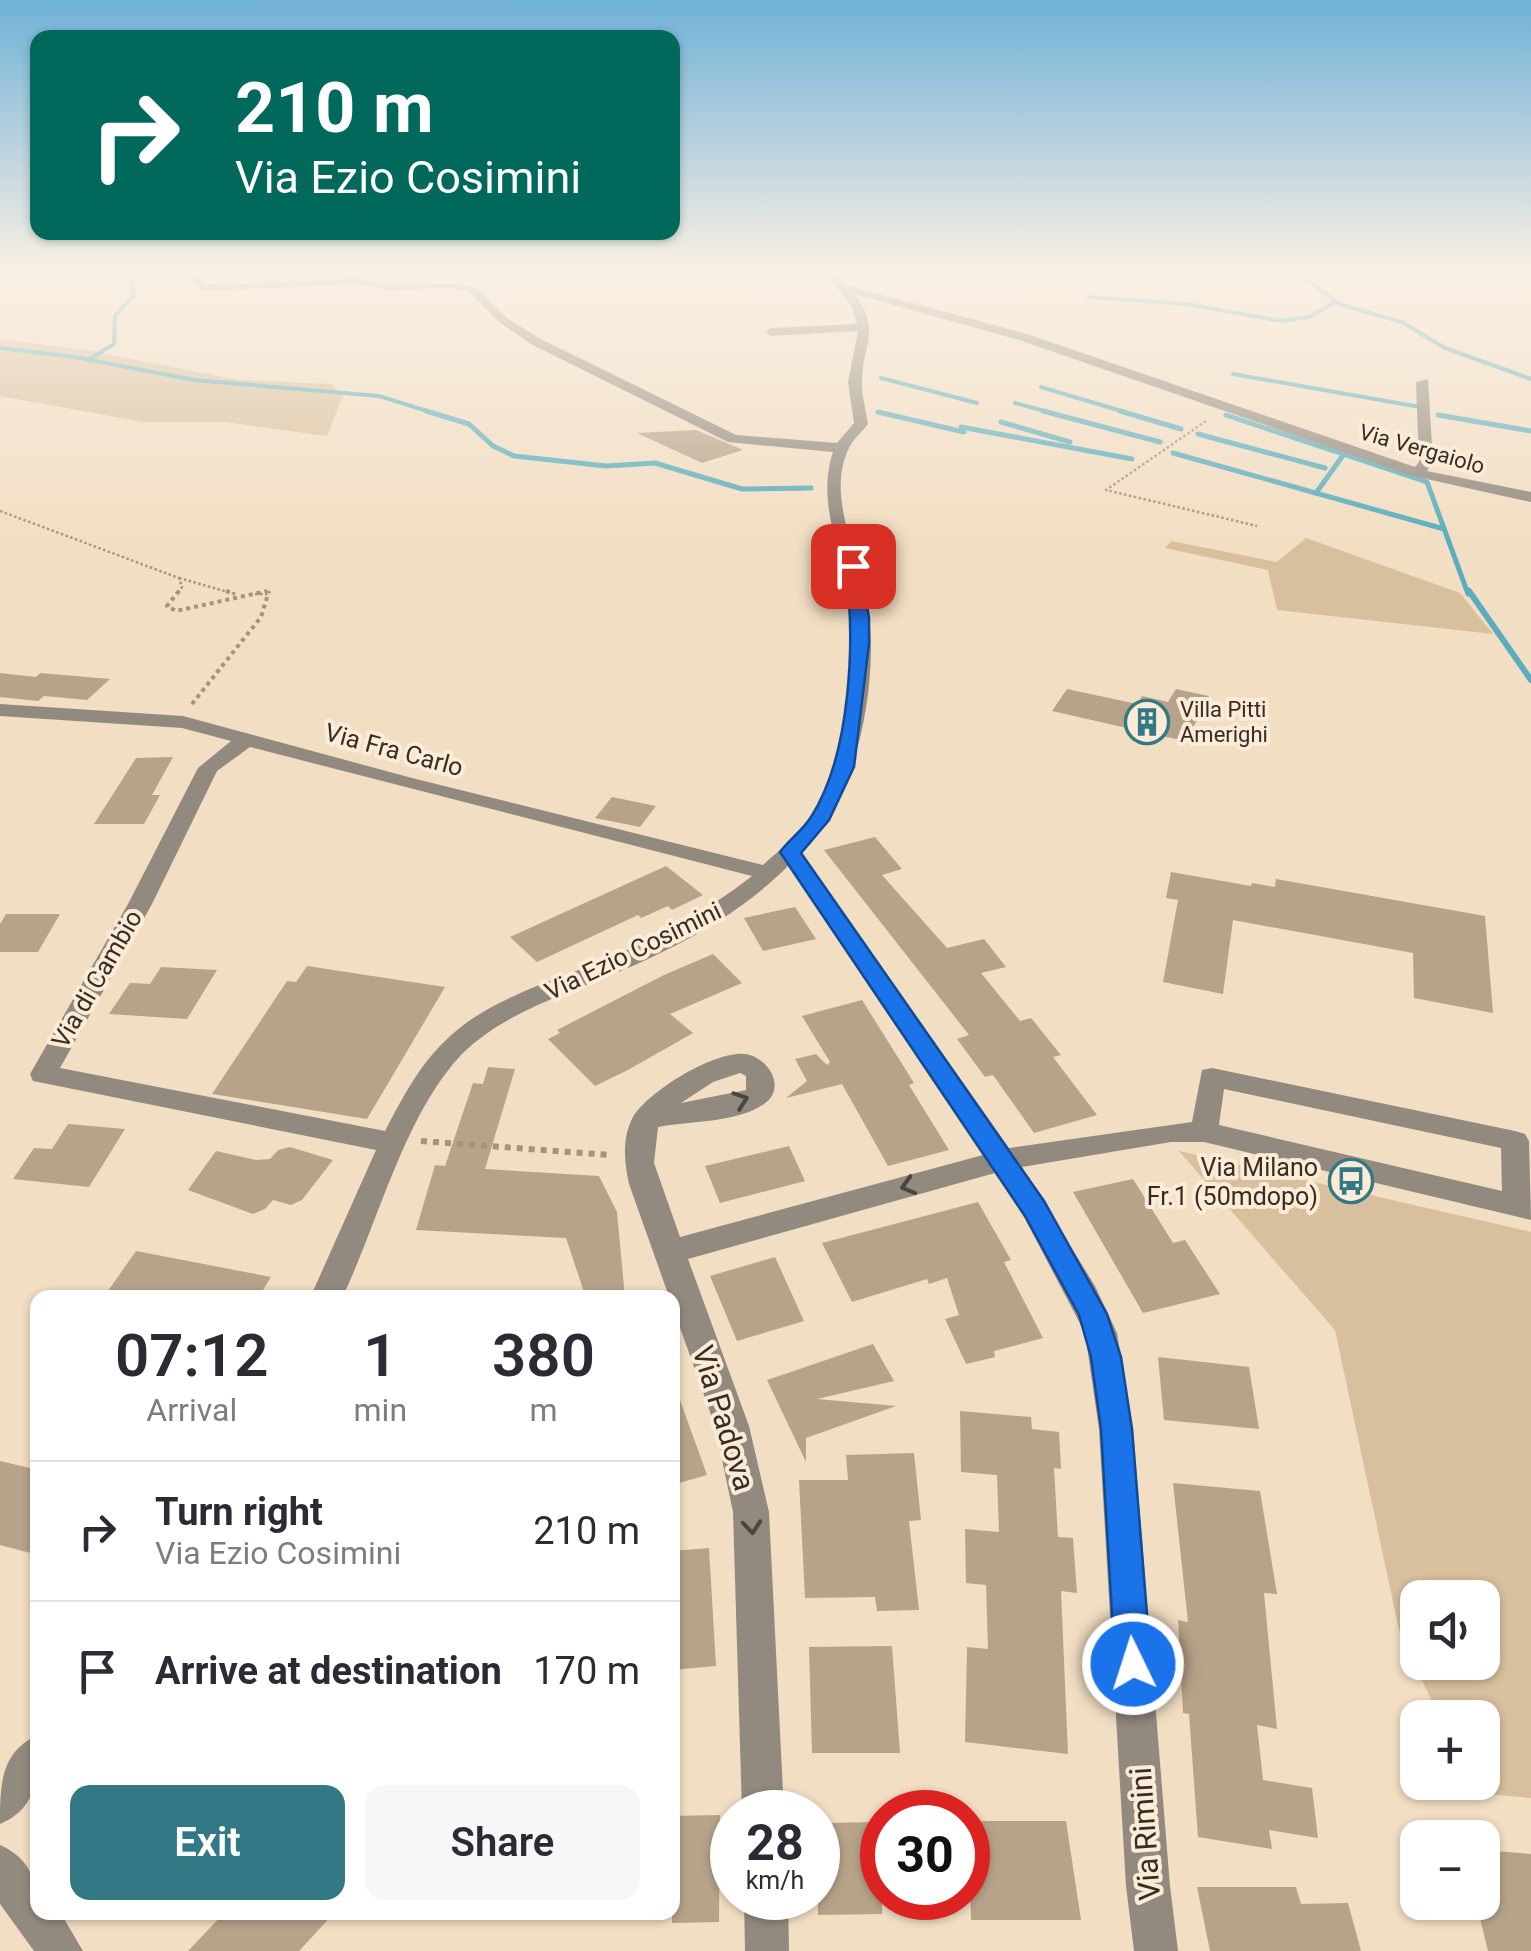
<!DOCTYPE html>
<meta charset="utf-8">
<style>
:root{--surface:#fff;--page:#f7f7f7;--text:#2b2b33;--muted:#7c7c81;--line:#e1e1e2;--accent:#327885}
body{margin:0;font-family:Roboto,sans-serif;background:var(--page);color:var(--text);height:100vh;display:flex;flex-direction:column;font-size:38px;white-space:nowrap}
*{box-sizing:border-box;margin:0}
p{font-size:32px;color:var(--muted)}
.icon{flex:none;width:55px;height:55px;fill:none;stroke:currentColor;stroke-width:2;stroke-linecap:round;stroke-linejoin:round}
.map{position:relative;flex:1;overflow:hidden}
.panel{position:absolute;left:30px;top:1290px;width:650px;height:630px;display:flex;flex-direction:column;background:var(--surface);border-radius:20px;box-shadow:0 2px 8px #0004}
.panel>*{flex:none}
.top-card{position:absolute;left:30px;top:30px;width:650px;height:210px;border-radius:20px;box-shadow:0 2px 8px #0004;background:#00695c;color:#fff;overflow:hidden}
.tools{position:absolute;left:1400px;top:1580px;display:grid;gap:20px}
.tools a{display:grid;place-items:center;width:100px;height:100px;border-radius:20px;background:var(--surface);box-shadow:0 2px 8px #0004;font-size:50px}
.speed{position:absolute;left:710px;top:1790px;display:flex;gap:20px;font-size:50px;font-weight:700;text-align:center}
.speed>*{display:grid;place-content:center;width:130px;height:130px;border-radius:50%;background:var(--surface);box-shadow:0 2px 8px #0004;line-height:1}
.speed small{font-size:25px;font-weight:400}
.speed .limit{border:15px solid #d22;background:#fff;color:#111}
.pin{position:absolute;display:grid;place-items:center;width:85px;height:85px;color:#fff;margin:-42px;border-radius:20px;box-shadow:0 5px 15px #0006}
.me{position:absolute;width:110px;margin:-55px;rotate:356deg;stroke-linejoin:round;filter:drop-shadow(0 0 8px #0008)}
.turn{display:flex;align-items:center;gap:35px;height:210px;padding:0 40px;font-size:45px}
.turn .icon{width:130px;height:130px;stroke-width:2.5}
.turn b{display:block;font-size:70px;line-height:85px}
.eta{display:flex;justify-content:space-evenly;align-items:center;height:170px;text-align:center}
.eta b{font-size:60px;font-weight:600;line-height:70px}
.button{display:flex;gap:20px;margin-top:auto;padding:20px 40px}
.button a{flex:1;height:115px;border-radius:20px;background:var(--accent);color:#fff;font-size:40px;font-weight:600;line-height:115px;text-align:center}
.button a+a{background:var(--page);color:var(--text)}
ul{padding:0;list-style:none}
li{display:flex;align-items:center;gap:30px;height:140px;padding:0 40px;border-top:2px solid var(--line)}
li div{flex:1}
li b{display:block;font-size:38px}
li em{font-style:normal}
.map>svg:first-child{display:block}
</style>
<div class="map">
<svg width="1531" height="1951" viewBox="0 0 1531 1951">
<rect width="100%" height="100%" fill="#f2dec3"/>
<g fill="#d8bf9d" fill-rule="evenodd">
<path d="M0,339L87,350L238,380L331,384L343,395L327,436L225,422H143L0,396Z"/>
<path d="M1306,538L1460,593L1493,634L1277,610L1268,570L1165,548L1171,541L1277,562Z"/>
<path d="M1179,1151L1531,1232V1798L1473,1793L1468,1783L1482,1782V1718L1439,1717L1399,1630L1335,1330ZM1418,1598H1482V1662H1418Z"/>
</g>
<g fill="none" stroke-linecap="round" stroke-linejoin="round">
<g stroke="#59adbe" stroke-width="4">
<path d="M1268,269L1313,284L1339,304L1402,322L1445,348L1531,379"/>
<path d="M1089,297L1186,304L1281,321L1309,317L1335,302"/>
<path d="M0,348L75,357L194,380L379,396L434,413"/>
<path d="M88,360L114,344L115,316L134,295L132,285L114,269"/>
<path d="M1233,374L1420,407"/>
<path d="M881,378L977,403"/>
<path d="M1041,387L1128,413"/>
<path d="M1015,403L1052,413"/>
<path d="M878,412L883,413"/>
</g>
<g stroke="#59adbe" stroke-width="5">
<path d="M426,411L469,424L493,446L514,456L606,466L655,463L742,489L811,488"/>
<path d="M1043,411L1160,442"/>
<path d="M1120,411L1181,429"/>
<path d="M878,412L964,432"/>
<path d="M1226,415L1427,482L1468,594"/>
<path d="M1438,415L1531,431"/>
<path d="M1001,422L1070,442"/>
<path d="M961,427L1132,459"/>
<path d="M1198,434L1325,468"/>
<path d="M1173,453L1444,529"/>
<path d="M1316,493L1344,454"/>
<path d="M1468,590L1471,594"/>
</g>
<path stroke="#59adbe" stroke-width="6" d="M1469,591L1531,680"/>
</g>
<g fill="#b7a38a">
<path d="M696,430L743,450L702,463L637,433Z"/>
<path d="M0,673L36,677L40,673L110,679L87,700L44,696L38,701L0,697Z"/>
<path d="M1067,689L1137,704L1142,696L1168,702L1176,689L1209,696L1190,734L1184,732L1180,740L1052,711Z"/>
<path d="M173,757L152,795H160L144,824H94L136,758Z"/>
<path d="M612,797L656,806L640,827L595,818Z"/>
<path d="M875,837L902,869L882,875L947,948L984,939L1006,967L981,973L1020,1021L1031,1018L1061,1055L1053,1057L1097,1115L1034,1133L993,1075L985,1077L957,1039L969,1035L824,850Z"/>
<path d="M666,866L703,895L672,910L668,906L641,918L638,915L537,962L510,937Z"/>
<path d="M1171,872L1251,886L1252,883L1275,887L1276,879L1485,916L1493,1013L1414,998L1413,953L1233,920L1223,994L1163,982L1178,900L1166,898Z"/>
<path d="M795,907L816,939L763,951L744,918Z"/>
<path d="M6,914H60L38,952H0V924Z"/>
<path d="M713,954L742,983L670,1014L693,1033L628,1070L595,1086L548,1039L560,1033L557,1030L664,975Z"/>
<path d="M307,966L445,987L367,1119L212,1094L287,981L296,982Z"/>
<path d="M161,967L217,970L187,1019L109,1014L130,983L150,984Z"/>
<path d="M862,1000L914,1083L909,1085L949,1150L888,1166L842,1084L786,1098L807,1081L795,1059L816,1054L827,1065L830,1062L802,1016Z"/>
<path d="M488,1067L515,1069L485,1169L599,1176L617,1212L625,1298H586L566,1238L416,1230L435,1165L445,1166L473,1083L483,1084Z"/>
<path d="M68,1124L125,1129L89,1187L13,1179L34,1148L52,1149Z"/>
<path d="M789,1146L805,1181L720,1203L705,1166Z"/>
<path d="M290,1147L333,1160L302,1200L291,1205L273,1200L265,1209L253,1214L188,1190L216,1151L256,1160L270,1159L278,1150Z"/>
<path d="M1133,1179L1173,1243L1185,1240L1220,1294L1143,1313L1073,1192Z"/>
<path d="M978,1202L1011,1260L1004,1262L1043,1338L994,1351L995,1357L966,1364L945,1319L959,1315L947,1278L929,1284L927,1279L852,1302L822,1243Z"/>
<path d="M136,1251L271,1277L258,1298H103Z"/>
<path d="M775,1257L804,1321L737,1341L710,1276Z"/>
<path d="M873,1344L894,1381L817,1399L896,1406L806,1438V1462L767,1380Z"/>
<path d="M1158,1357L1249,1367L1259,1429L1164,1420Z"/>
<path d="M672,1389H676L707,1475L672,1485Z"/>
<path d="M960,1411L1031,1417L1032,1429L1059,1432L1061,1469L1054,1468L1058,1537L1073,1538L1077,1593L1061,1591L1068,1754L965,1742L967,1647L988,1649L986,1585L966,1583L965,1529L999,1532L997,1475L961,1472Z"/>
<path d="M914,1453L921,1520L909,1521L919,1610L877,1611L875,1597L805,1598L799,1480H848L846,1455Z"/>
<path d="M0,1461L38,1470V1555L0,1545Z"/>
<path d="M1173,1483L1260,1491L1277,1594L1264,1593L1277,1729L1257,1725L1263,1780L1312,1788L1318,1838L1269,1830L1272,1849L1198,1837L1189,1714L1183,1713L1178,1620L1188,1622Z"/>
<path d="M709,1548L716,1666L672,1670V1551Z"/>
<path d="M892,1646L900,1753H812L809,1647Z"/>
<path d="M720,1815L719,1922L672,1923V1816Z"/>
<path d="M968,1821H1066L1081,1920H971Z"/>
<path d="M882,1822V1914L818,1915V1823Z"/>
<path d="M1482,1850L1531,1854V1951H1488L1476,1902H1482Z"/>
<path d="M1197,1887H1296L1301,1904L1348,1903L1361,1951H1210Z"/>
<path d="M225,1912H335L299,1951H188Z"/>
</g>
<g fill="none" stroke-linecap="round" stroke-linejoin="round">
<g stroke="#a39480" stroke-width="2.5" stroke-dasharray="2.5 2.5" stroke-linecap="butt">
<path d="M1206,421L1106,490L1257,526"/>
<path d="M0,511L179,578L182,587L177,594"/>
<path d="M179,578L235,594"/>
<path d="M255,594H269"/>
</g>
<g stroke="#a39480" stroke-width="4" stroke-dasharray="4 4" stroke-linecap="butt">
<path d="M179,591L167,606L176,611L267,591"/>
<path d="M226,591L235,594"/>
<path d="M192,704L261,617L269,591"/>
</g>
<path stroke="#a39480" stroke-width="6" stroke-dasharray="6 6" stroke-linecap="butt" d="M421,1141L610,1155"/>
<g fill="#938a7f" fill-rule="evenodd">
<path d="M178,269H189L206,285L357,278L390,284L458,283L477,288L507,318L539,338L736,435L837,443L854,423L848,382L858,331L771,336L765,332L771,328L857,324L852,307L822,269H833L846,285L1027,334L1415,467L1419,462L1416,382L1428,379L1433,462L1427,471L1531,492V502L1413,476L1019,340L854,294C883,328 861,348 862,384C862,397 866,411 868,424C862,432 853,439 849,448C824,498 863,563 869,614C878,688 856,800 802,853L1009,1148L1192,1122L1202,1070L1212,1068L1515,1131L1525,1134L1529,1141L1531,1220L1204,1142H1171L1022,1167L1095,1286L1117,1333L1133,1429L1170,1886L1178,1951H1134L1126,1886L1099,1429L1085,1333L1024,1217L995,1173L688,1259L749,1426L769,1512L784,1812H742L733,1512L715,1426L629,1184C624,1161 622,1137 633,1117C649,1091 714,1051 745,1054C769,1057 787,1089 764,1104C737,1123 689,1121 658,1127L654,1163L680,1237L983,1155L788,866C740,914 680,946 616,973C564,995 503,1013 462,1054C404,1115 379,1221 342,1298H310L376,1150L43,1083L33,1081L30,1074L128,904L198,768L231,741L182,728L0,716V704L183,716L412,778L763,865C779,850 800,835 811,816C845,756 863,661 848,593C839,548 817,498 833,452L728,442L531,344L499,322L469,292L454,288L390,290L357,284L203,291ZM250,747L752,876C705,913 654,939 599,962C547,983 484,1001 444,1042C418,1067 402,1099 385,1131L60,1068L152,904L217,771ZM740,1073L746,1076V1090L681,1103L713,1082ZM1224,1089L1501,1148L1502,1191L1219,1125Z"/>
<path d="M38,1735C38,1773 40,1807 0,1824C0,1786 0,1752 38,1735Z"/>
<path d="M0,1845C30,1858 38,1882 38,1912H60L83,1951H34L0,1904Z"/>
<path d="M744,1898H788L789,1951H745Z"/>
</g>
</g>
<defs><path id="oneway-chevron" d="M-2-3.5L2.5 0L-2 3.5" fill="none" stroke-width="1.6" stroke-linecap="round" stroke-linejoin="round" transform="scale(2.5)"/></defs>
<g stroke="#4d453b">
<use href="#oneway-chevron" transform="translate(741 1100) rotate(-19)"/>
<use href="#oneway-chevron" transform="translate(908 1186) rotate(164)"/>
<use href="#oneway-chevron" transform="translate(752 1527) rotate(85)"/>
</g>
<linearGradient id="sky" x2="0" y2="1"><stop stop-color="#6fb1d7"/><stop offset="0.5" stop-color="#f9f0e4"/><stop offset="1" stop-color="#f9f0e4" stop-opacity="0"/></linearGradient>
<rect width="1531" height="542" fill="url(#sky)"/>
<path fill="#1a73e8" stroke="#114b97" stroke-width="2.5" d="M853,562L861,566L869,618V644L854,767L829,820L801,853L1044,1201L1107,1314L1121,1357L1132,1429L1151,1664L1146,1676L1133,1681L1120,1676L1115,1664L1101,1429L1091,1357L1079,1315L1025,1216L780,852C789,840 803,830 811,817C851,755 856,638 845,566Z"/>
<defs>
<symbol id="building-ring" viewBox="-11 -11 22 22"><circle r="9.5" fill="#fcebd6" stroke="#327885" stroke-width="1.5"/><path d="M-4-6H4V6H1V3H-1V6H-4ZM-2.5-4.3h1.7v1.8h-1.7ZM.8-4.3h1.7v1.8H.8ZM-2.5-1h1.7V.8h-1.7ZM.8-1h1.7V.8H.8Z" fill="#327885"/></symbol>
<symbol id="bus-ring" viewBox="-11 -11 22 22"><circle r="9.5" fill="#fcebd6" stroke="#327885" stroke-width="1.5"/><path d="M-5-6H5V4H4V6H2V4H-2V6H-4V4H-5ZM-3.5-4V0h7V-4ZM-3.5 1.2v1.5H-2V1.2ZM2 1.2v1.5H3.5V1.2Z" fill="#327885"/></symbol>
</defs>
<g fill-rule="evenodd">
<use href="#building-ring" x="1122" y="697" width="50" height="50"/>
<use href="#bus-ring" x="1326" y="1156" width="50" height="50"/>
</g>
<g text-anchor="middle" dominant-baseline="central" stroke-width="8" stroke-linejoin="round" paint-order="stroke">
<g font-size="22" fill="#362e24" stroke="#fcebd6">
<text transform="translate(1422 449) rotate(16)">Via Vergaiolo</text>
</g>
<g font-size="22" fill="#362e24" stroke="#fcebd6" text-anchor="start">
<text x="1180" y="709">Villa Pitti<tspan x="1180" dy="25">Amerighi</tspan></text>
</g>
<g font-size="25" fill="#362e24" stroke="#fcebd6">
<text transform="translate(394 750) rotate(15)">Via Fra Carlo</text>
<text transform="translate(633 951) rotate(-26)">Via Ezio Cosimini</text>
<text transform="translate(97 979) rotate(-60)">Via di Cambio</text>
</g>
<g font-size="25" fill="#362e24" stroke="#fcebd6" text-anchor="end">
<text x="1318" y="1167">Via Milano<tspan x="1318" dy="29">Fr.1 (50mdopo)</tspan></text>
</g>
<g font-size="30" fill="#362e24" stroke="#fcebd6">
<text transform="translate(724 1418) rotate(73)">Via Padova</text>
<text transform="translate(1145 1834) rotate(-94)">Via Rimini</text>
</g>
</g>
</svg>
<div class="tools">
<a><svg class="icon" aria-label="sound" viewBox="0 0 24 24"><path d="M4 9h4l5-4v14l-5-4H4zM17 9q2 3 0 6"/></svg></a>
<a>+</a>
<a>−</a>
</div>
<div class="speed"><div>28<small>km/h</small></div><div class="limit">30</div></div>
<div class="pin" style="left:853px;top:566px;background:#d93025"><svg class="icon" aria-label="arrive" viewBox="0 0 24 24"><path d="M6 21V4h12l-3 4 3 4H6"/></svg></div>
<svg class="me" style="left:1133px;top:1664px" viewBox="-20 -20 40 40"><circle r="17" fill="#1a73e8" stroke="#fff" stroke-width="3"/><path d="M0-11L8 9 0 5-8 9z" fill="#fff"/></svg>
<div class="top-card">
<div class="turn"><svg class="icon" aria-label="right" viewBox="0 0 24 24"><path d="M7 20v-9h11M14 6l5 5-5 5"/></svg><div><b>210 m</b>Via Ezio Cosimini</div></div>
</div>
<section class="panel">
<div class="eta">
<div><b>07:12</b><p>Arrival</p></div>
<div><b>1</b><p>min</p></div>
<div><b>380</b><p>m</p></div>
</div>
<ul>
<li><svg class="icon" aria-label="right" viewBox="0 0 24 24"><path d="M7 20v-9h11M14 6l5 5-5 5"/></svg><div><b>Turn right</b><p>Via Ezio Cosimini</p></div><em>210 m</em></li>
<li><svg class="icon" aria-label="arrive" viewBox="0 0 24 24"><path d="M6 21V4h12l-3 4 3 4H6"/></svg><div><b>Arrive at destination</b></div><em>170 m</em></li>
</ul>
<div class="button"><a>Exit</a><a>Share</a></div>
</section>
</div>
